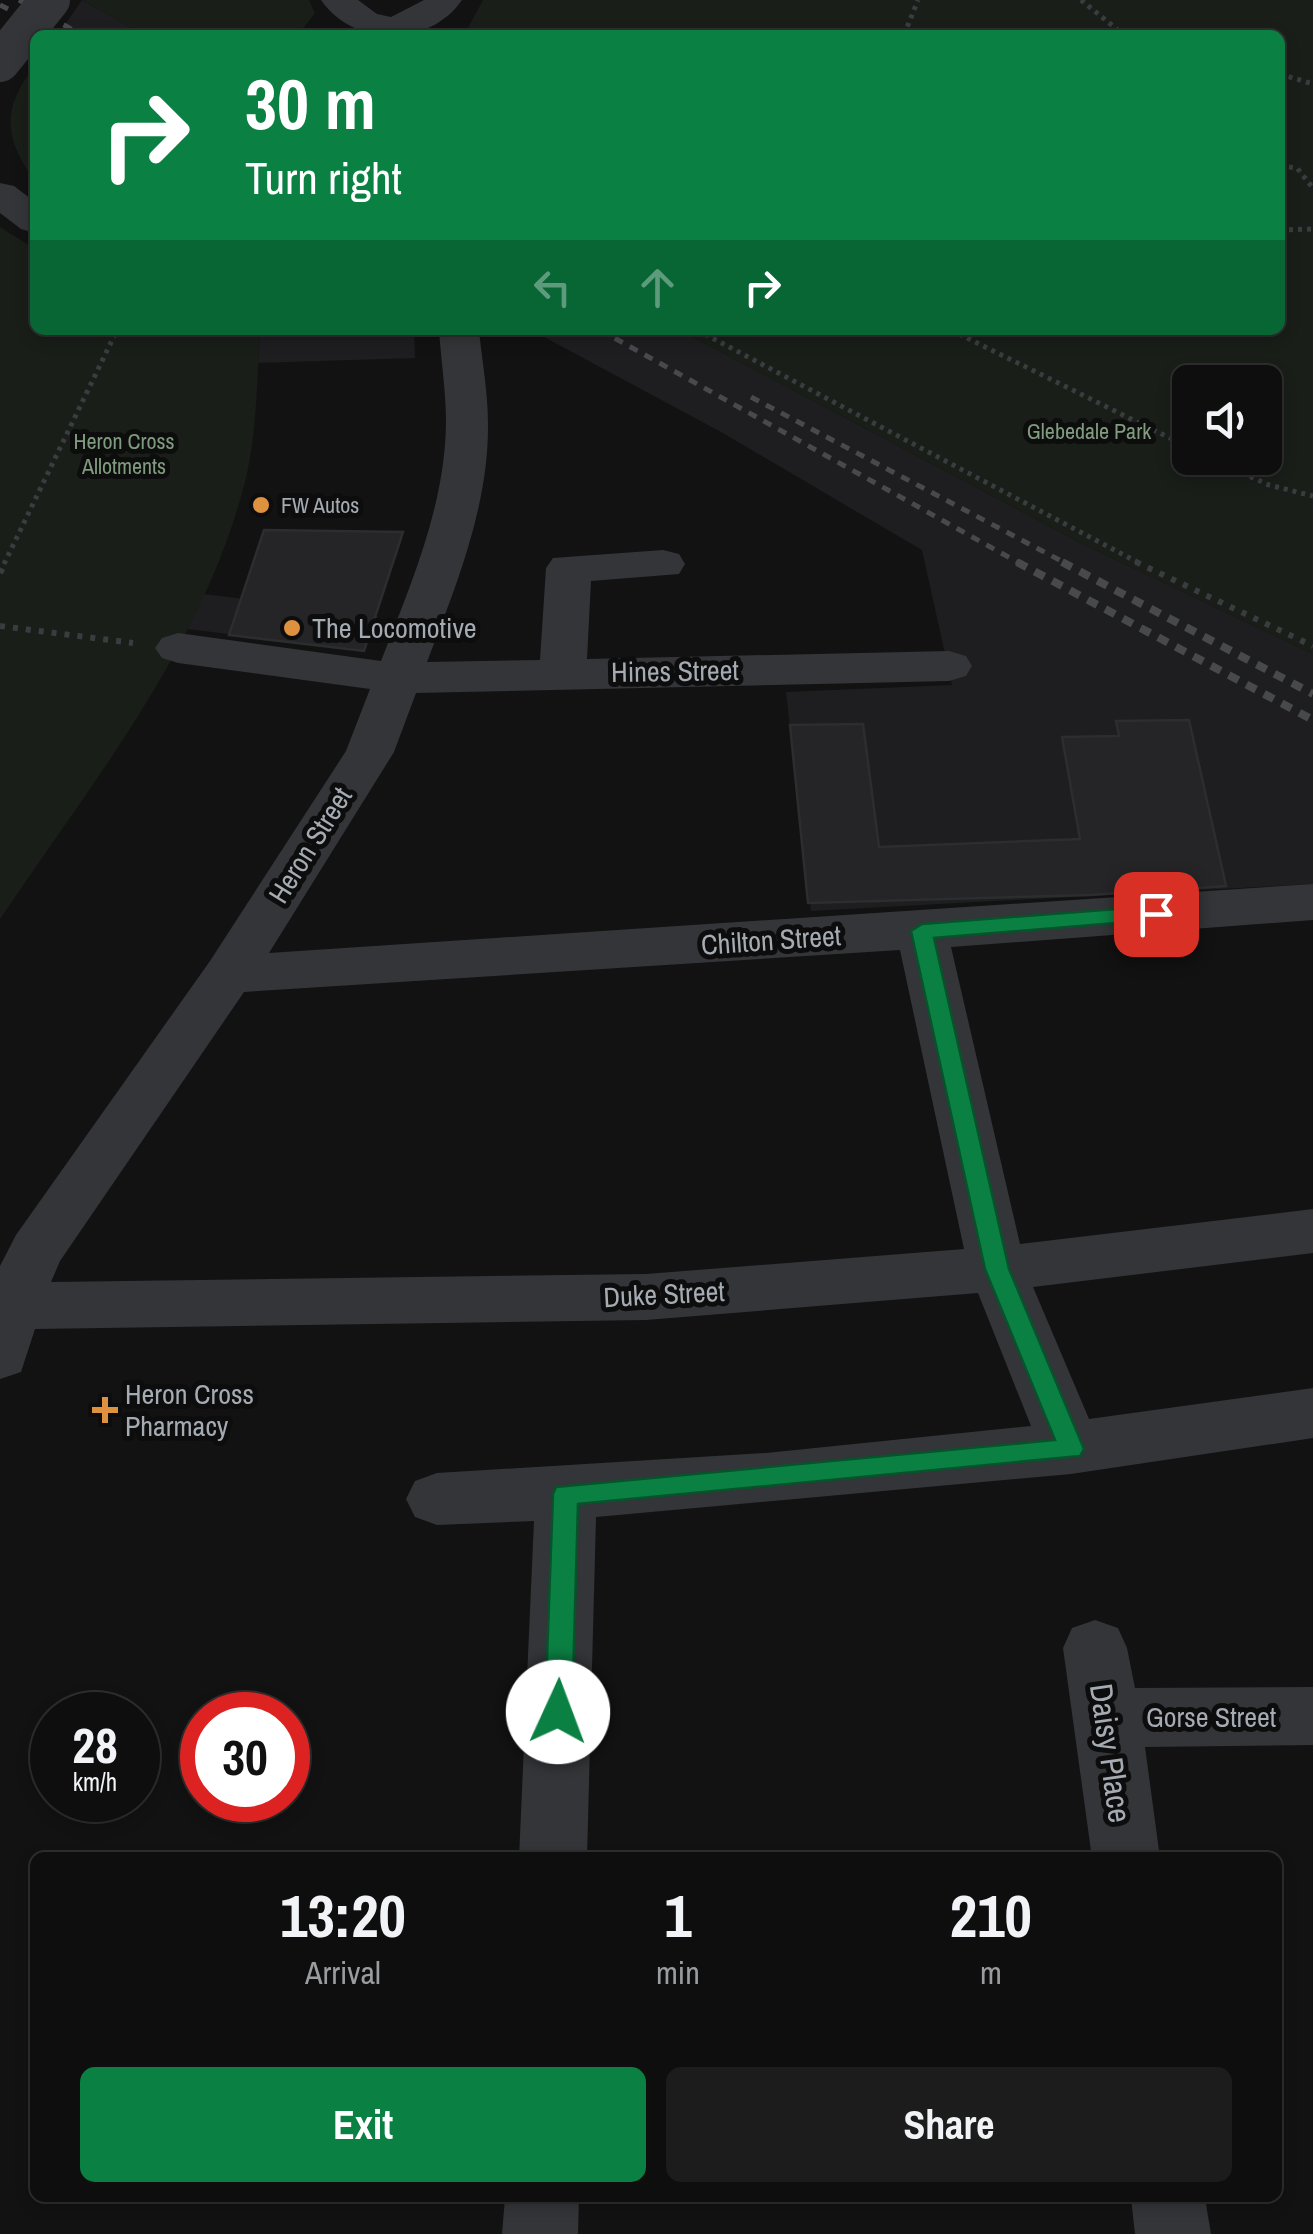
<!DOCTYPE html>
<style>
:root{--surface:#0e0e0e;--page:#1c1c1c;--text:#f1f3f6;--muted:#9b9c9e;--line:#2e2e2e;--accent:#0b8043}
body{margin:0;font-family:"Archivo Narrow",sans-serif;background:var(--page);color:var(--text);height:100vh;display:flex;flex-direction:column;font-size:38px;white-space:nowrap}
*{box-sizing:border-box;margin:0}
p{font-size:32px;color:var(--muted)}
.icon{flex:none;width:55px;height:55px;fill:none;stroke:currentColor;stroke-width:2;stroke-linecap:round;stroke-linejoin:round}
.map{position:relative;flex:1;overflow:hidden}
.details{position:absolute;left:30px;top:1852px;width:1252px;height:350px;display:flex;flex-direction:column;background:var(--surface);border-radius:15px;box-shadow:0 5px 15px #0003,0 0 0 2px var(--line)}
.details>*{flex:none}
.banner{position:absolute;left:30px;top:30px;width:1255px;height:305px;border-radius:15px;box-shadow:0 5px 15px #0003,0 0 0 2px var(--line);background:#0b8043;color:#fff;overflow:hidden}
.fabs{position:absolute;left:1172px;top:365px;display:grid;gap:20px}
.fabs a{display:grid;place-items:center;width:110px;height:110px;border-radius:15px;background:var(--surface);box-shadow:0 5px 15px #0003,0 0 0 2px var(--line);font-size:50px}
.speed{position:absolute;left:30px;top:1692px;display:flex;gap:20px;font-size:50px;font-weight:700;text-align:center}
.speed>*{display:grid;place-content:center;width:130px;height:130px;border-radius:50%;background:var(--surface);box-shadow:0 5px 15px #0003,0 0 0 2px var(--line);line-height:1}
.speed small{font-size:25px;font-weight:400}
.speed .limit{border:15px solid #d22;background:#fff;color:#111}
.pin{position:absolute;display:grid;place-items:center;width:85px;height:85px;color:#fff;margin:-42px;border-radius:20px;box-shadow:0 5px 15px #0006}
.me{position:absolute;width:110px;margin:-55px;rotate:2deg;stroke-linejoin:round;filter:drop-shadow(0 0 8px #0008)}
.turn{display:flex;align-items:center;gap:35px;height:210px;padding:0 50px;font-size:45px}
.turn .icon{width:130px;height:130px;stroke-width:2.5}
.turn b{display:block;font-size:70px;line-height:85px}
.lanes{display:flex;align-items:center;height:95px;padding:0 50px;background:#0003;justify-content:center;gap:50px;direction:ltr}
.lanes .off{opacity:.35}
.eta{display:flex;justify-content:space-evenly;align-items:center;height:170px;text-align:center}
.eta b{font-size:60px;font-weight:700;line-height:70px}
.action{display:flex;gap:20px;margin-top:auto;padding:20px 50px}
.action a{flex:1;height:115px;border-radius:15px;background:var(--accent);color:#fff;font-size:40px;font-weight:700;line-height:115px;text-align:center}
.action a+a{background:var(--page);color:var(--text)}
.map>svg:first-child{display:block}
</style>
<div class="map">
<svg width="1313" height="2234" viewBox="0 0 1313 2234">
<rect width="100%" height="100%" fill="#121213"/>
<g fill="#1e1e20">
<path d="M82,0L144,35H58Z"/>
<path d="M260,330H414L415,358L258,363Z"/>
<path d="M531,330H680L1079,542L1313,654V884L811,911L786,692L952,685L922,550L721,432Z"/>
<path d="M204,594L314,608L378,616L364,651L187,629Z"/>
</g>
<g fill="#191e19" fill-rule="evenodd">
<path d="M82,0H309L315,13L298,35H144Z"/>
<path d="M483,0H1313V654L1079,542L680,330H1280V35H464ZM1265,382V458H1190V382Z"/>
<path d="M35,66V181C4,139 1,108 35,66Z"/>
<path d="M0,227L35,249V330H260C257,379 257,434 245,482C203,646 93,781 0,919Z"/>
</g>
<g fill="#252527" stroke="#2c2d2f" stroke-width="2.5">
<path d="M264,530L403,532L364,651L229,635Z"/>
<path d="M1189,720L1226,886L1090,895L808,903L790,725L863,724L879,847L1080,839L1062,737L1119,736L1116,721Z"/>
</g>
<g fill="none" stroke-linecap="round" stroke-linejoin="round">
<g stroke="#3a3c3f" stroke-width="5" stroke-dasharray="4 5" stroke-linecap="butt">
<path d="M1081,0L1124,35"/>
<path d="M1123,31L1140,35"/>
<path d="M904,35L918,0"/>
<path d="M1280,74L1313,84"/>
<path d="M1280,166L1297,168L1313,188"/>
<path d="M1280,230L1313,229"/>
<path d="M697,330L1141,564"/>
<path d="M951,330L1190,448"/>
<path d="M1209,458L1269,485L1313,496"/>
<path d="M4,564L117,330"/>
</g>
<g stroke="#3a3c3f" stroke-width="6" stroke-dasharray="5 8" stroke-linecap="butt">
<path d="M1136,562L1313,646"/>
<path d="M0,573L6,562"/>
<path d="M0,626L133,643"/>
</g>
<g fill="#333538" fill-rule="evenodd">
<path d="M321,0H358L377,14L391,17L424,0H462C429,48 353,47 321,0Z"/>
<path d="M0,183L14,186L35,202V233L21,229L0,213Z"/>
<path d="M439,330H479C482,361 488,392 488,423C489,506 456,586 427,662L540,660L546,568L553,558L663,550L679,554L685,564L679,574L591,581L587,659L949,651L966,656L972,666L966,676L949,681L416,693L394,752L269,953L1313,884V920L951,947L1020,1244L1313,1209V1253L1033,1287L1089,1419L1313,1388V1438L1071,1474L596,1517L587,1858H519L534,1521L437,1525L415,1517L406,1499L415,1481L437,1473L766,1453L1031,1426L978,1293L646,1320L35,1329L21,1372L0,1379V1266L16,1235L210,961L346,751L370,689L178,663L162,658L155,648L162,638L178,633L381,661C411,584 445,506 446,423C446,392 441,360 439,330ZM900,950L964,1249L646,1274L51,1282L60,1261L244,992Z"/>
<path d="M1095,1620L1118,1628L1127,1648L1135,1688L1313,1687V1745L1145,1747L1160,1858H1092L1063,1648L1072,1628Z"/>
<path d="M505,2198H579L578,2234H502Z"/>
<path d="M1131,2198H1205L1211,2234H1135Z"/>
</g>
<g stroke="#47494d" stroke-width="5" stroke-dasharray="9 8" stroke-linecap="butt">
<path d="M19,0L82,35"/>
<path d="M0,5L32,21"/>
<path d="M600,330L1021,564"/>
<path d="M751,397L1067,564"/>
</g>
<g stroke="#47494d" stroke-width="8" stroke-dasharray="11 9" stroke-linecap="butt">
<path d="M1017,562L1313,720"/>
<path d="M1062,562L1313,694"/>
</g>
<path stroke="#333538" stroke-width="40" d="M0,62L50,0"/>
</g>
<path fill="#0b8043" stroke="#07532c" stroke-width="2.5" d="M1156,906L1167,914L1164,919L934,938L1009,1269L1084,1449L1080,1456L578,1504L572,1712L568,1721L558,1724L549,1721L545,1712L553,1494L556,1487L1055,1440L985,1269L911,931L922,924Z"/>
<g fill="#de913f" stroke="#0d0d0e" stroke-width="4">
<circle cx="261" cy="505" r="10"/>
<circle cx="292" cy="628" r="10"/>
<path d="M100 1395h10v10h10v10h-10v10h-10v-10h-10v-10h10z"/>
</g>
<g text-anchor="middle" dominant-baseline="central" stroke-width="10" stroke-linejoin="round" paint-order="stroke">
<g font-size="22" fill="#809c7e" stroke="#0d0d0e">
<text x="1089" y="431">Glebedale Park</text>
<text x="124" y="441">Heron Cross<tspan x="124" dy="25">Allotments</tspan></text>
</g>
<g font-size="22" fill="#a5abb2" stroke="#0d0d0e" text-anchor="start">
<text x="281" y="505">FW Autos</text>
</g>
<g font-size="28" fill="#a5abb2" stroke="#0d0d0e" text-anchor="start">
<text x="312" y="628">The Locomotive</text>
<text x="125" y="1394">Heron Cross<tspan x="125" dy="32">Pharmacy</tspan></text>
</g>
<g font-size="28" fill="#a5abb2" stroke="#0d0d0e">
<text transform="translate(675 671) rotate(-1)">Hines Street</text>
<text transform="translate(310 845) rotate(-58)">Heron Street</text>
<text transform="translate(771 940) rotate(-4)">Chilton Street</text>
<text transform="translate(664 1294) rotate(-3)">Duke Street</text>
<text x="1211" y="1717">Gorse Street</text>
</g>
<g font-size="32" fill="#a5abb2" stroke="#0d0d0e">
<text transform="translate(1111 1753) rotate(82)">Daisy Place</text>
</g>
</g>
</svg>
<div class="fabs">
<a><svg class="icon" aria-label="sound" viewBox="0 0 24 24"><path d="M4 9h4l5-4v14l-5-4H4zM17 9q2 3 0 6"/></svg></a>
</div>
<div class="speed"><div>28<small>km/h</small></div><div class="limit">30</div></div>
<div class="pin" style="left:1156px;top:914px;background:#d93025"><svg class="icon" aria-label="arrive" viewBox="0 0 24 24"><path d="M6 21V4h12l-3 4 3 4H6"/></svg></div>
<svg class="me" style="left:558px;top:1712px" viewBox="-20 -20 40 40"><circle r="19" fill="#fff"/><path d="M0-13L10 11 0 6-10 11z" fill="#0b8043"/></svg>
<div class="banner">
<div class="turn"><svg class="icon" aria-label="right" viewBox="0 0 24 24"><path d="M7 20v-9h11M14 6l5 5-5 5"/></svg><div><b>30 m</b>Turn right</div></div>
<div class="lanes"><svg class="icon off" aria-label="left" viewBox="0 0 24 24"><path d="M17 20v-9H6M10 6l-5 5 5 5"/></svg><svg class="icon off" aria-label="ahead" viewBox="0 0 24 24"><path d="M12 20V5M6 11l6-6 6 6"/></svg><svg class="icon" aria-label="right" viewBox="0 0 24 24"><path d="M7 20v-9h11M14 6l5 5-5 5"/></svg></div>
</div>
<section class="details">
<div class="eta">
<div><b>13:20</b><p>Arrival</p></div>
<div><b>1</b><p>min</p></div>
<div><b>210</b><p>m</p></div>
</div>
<div class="action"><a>Exit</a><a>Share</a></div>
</section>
</div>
